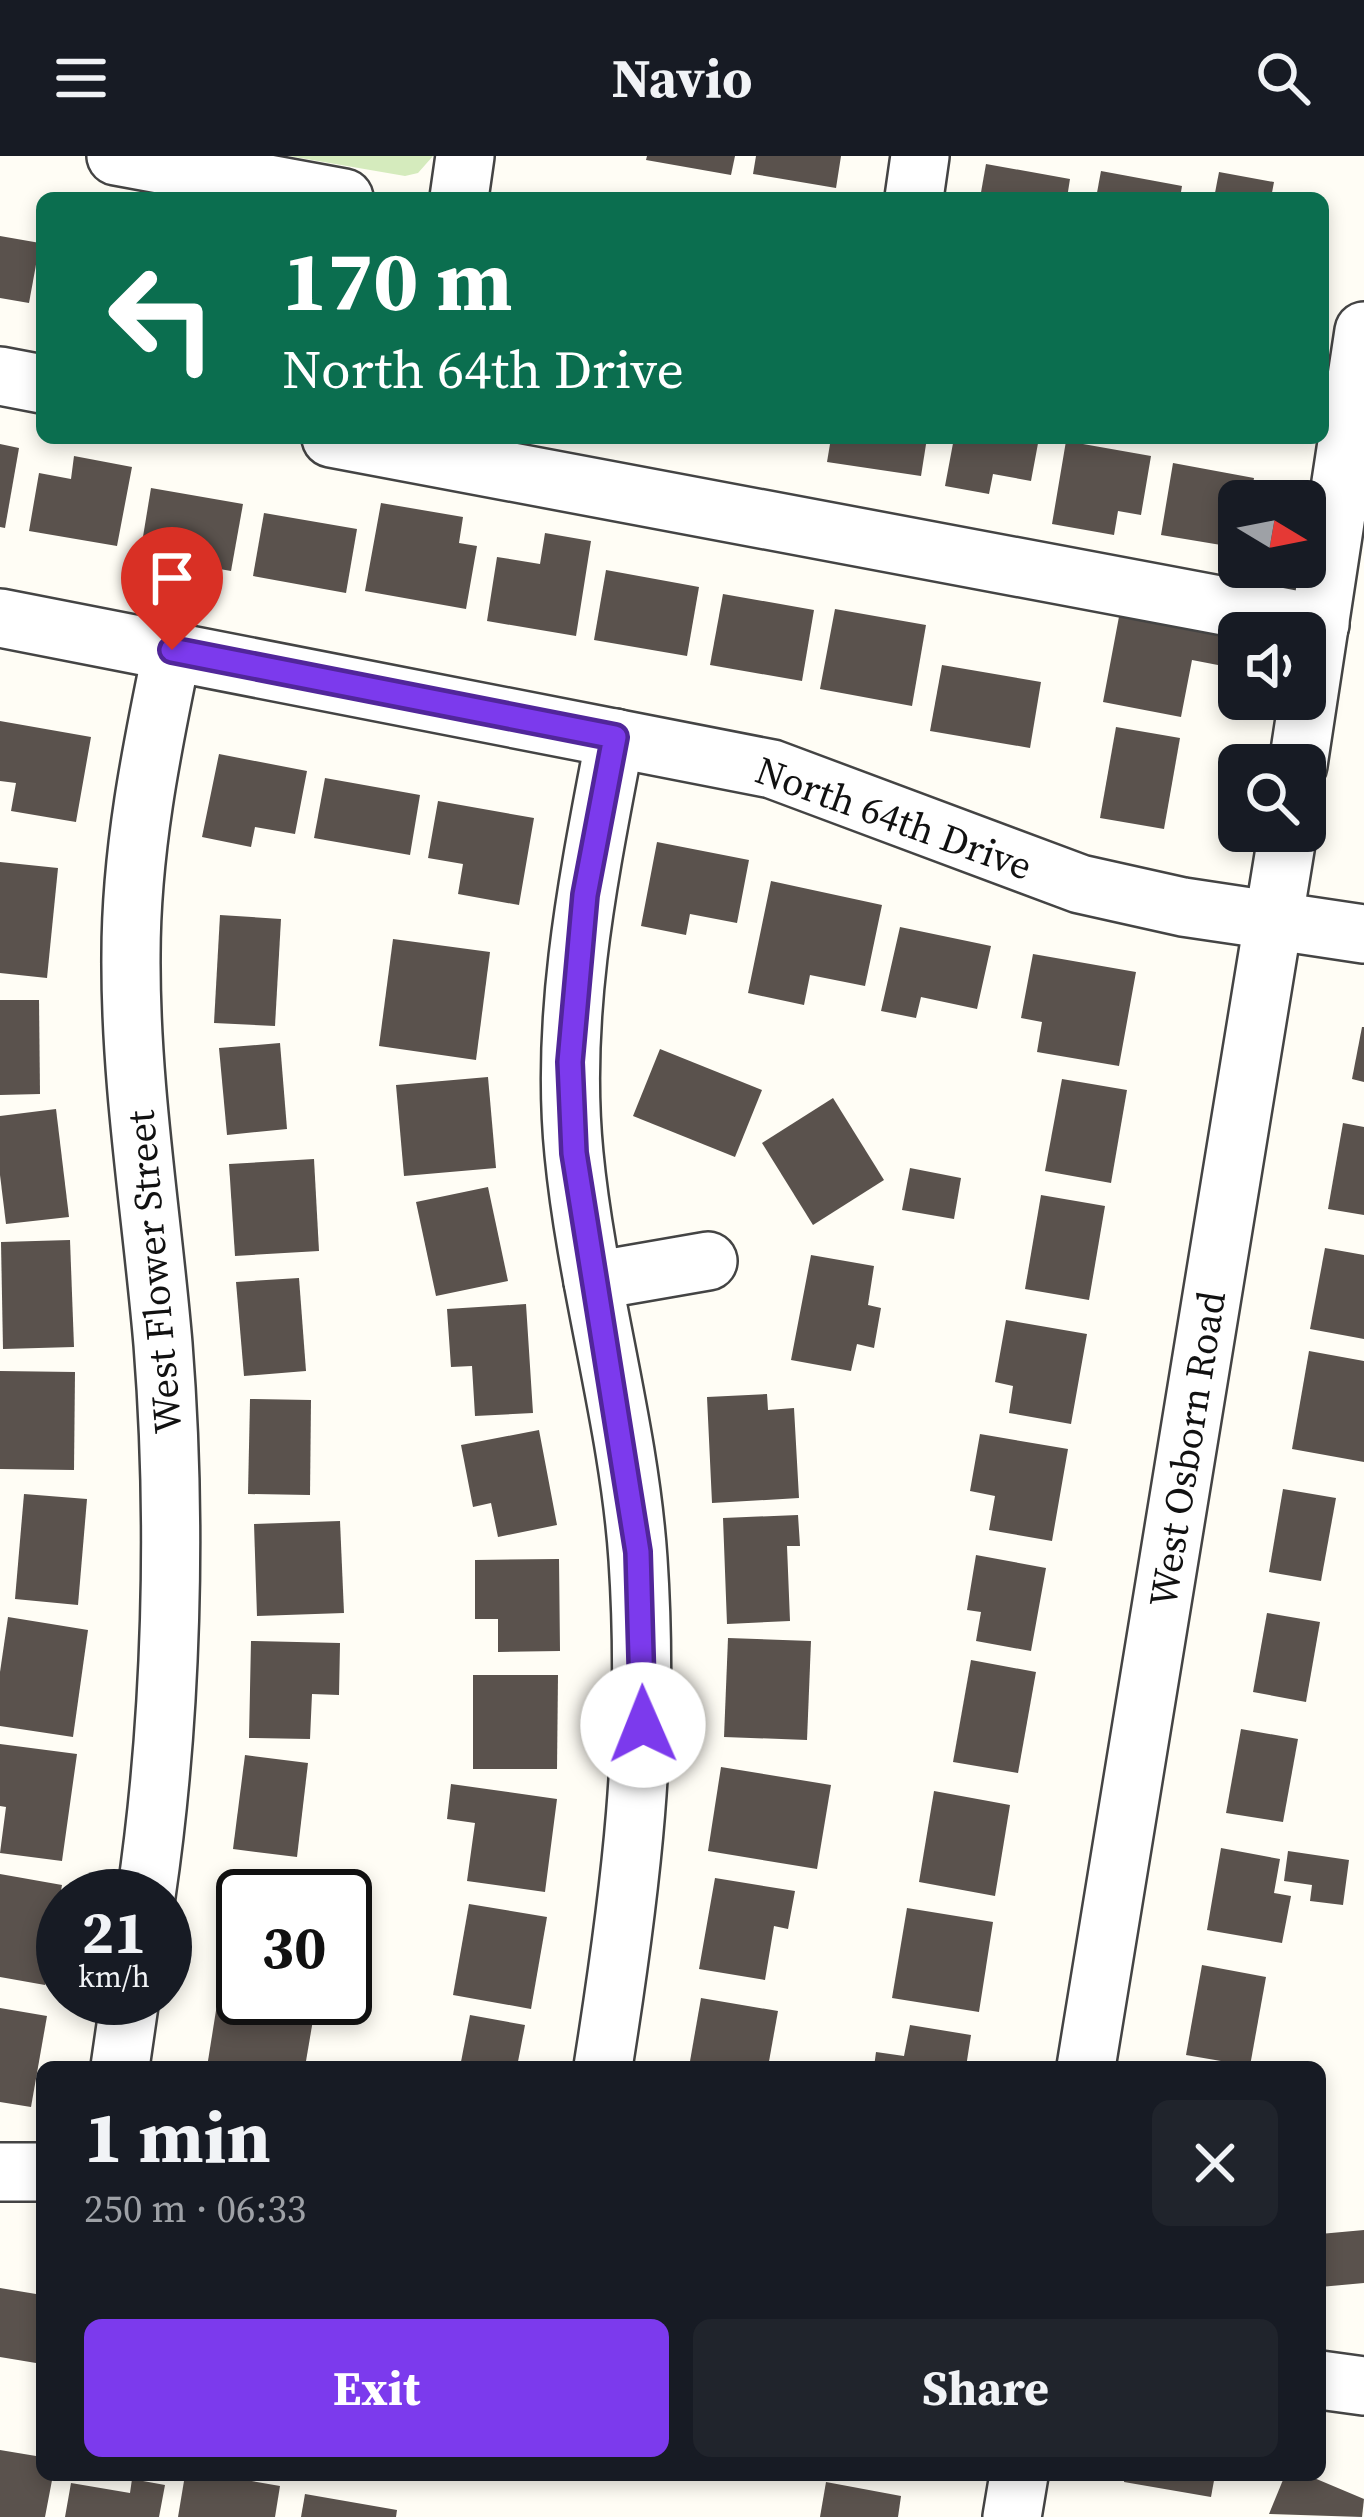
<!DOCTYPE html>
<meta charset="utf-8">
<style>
:root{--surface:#171b24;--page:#20242c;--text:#f1f3f6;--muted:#9ea1a6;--accent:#7c3aed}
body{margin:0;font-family:"Source Serif 4",serif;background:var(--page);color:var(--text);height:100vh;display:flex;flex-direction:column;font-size:45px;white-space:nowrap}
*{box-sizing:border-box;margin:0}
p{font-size:39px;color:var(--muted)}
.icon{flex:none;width:66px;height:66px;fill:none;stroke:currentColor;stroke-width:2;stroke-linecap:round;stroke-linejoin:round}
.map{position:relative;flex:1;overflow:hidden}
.side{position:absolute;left:36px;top:1905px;width:1290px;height:420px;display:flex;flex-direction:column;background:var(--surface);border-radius:18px;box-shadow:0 6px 18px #0003}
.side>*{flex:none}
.top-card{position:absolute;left:36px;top:36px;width:1293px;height:252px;border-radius:18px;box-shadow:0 6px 18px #0003;background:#0b6e4f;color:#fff;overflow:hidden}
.needle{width:78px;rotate:100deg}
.controls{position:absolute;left:1218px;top:324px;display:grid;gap:24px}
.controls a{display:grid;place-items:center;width:108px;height:108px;border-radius:18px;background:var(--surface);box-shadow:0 6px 18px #0003;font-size:60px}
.speed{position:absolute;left:36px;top:1713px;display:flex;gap:24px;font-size:60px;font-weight:700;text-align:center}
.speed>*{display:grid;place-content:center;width:156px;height:156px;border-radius:50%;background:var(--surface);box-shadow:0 6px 18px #0003;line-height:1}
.speed small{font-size:30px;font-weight:400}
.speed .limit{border:6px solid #111;border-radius:18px;background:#fff;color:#111}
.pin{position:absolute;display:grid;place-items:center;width:102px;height:102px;color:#fff;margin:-123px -51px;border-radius:50% 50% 50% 0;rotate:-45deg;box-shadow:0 0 12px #0007}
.pin .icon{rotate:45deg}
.me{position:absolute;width:132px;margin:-66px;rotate:359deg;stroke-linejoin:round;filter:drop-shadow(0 0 9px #0008)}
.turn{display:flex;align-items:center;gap:42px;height:252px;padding:0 48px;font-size:54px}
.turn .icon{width:156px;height:156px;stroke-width:2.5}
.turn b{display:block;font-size:84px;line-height:102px}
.round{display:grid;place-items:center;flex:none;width:126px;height:126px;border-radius:18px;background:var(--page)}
.summary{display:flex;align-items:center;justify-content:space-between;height:204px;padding:0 48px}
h1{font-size:72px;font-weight:700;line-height:90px}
.action{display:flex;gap:24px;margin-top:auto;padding:24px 48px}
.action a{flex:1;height:138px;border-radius:18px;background:var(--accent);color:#fff;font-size:48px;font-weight:700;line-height:138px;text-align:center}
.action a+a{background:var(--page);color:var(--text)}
header{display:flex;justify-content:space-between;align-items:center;height:156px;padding:0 48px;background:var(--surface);font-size:54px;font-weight:700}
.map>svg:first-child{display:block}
</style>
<header><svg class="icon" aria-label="menu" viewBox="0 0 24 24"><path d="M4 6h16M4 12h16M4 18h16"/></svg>Navio<svg class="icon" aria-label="search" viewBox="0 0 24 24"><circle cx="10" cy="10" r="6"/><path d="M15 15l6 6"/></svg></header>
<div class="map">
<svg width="1364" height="2361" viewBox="0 0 1364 2361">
<rect width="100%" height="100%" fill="#fffdf5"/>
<path fill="#d5ebbd" d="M289,0H433L418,17L405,20Z"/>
<g fill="#5a524d">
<path d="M647,0H735L731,19L646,4Z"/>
<path d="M756,0H841L836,32L753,18Z"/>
<path d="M986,8L1070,23L1067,42H980Z"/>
<path d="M1101,15L1182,30L1180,42H1096Z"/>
<path d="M1219,16L1274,26L1271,42H1214Z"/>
<path d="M0,80L40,87L29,147L0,142Z"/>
<path d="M831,282H927L921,320L827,306Z"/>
<path d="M954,282H1039L1031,325L993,318L989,338L945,330Z"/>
<path d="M1066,285L1151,300L1141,359L1118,355L1114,379L1052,368Z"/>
<path d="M0,288L19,292L5,372L0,371Z"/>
<path d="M74,300L132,311L117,390L29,375L39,317L71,323Z"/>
<path d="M1173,307L1254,322L1250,345H1239V392L1161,379Z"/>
<path d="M151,332L243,348L231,415L140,399Z"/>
<path d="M381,347L463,361L459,387L477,390L466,453L365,435Z"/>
<path d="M264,357L357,373L346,437L253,420Z"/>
<path d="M545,377L591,385L576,480L487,465L497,401L540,408Z"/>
<path d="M606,414L699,431L687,500L594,484Z"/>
<path d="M723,438L814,454L802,525L710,509Z"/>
<path d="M1121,450L1231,472L1223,510L1192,504L1181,561L1103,546Z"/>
<path d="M835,453L926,469L912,550L820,533Z"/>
<path d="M942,509L1041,526L1030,592L930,575Z"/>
<path d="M0,565L91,581L76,666L11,655L16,627L0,625Z"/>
<path d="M1116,571L1180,582L1164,673L1100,662Z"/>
<path d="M219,598L307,615L295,678L255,671L251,691L202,681Z"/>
<path d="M325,622L420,639L410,699L314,682Z"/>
<path d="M438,645L534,662L519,749L458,738L463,708L428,702Z"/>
<path d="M657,686L749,704L737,767L690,758L686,779L641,770Z"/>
<path d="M0,706L58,712L47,822L0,817Z"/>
<path d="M771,725L882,749L865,830L810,819L804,849L748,837Z"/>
<path d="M220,759L281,763L275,870L214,867Z"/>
<path d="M900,771L991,790L977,853L921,841L916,862L881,855Z"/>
<path d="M393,783L490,796L476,904L379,890Z"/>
<path d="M1033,798L1136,816L1119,910L1037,896L1042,866L1021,862Z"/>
<path d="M0,844H39L40,938L0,939Z"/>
<path d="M1362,871H1364V926L1352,923Z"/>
<path d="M280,887L287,973L227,979L219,892Z"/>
<path d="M660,893L762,934L735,1001L633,960Z"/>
<path d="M488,921L496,1012L404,1020L396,929Z"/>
<path d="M1062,923L1127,934L1111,1027L1045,1015Z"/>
<path d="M833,942L884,1024L813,1069L762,987Z"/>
<path d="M56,953L69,1061L6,1068L0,1019V960Z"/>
<path d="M1343,967L1364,971V1059L1328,1053Z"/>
<path d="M314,1003L319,1095L235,1100L229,1008Z"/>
<path d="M910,1012L961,1022L954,1063L902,1054Z"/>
<path d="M488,1031L508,1125L436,1140L416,1046Z"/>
<path d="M1041,1039L1105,1050L1089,1144L1025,1133Z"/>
<path d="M70,1084L74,1191L3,1193L1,1086Z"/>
<path d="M1325,1092L1364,1099V1183L1310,1173Z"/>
<path d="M811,1099L874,1110L868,1149L881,1152L874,1192L857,1188L851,1215L791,1204Z"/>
<path d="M299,1122L306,1215L244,1220L236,1126Z"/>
<path d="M526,1148L533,1257L475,1260L472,1210L451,1211L447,1153Z"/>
<path d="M1006,1164L1087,1178L1071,1268L1009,1257L1013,1230L995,1226Z"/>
<path d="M1309,1195L1364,1205V1306L1292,1293Z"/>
<path d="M0,1215L75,1216L74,1314L0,1313Z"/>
<path d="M767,1238L768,1254L794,1252L799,1342L712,1347L707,1241Z"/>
<path d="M250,1243L311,1244L310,1339L248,1338Z"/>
<path d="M539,1274L557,1369L498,1381L491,1347L473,1351L461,1289Z"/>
<path d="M980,1278L1068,1293L1052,1385L989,1374L995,1340L970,1335Z"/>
<path d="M1283,1333L1336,1342L1321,1425L1269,1416Z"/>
<path d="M24,1338L87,1343L78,1449L15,1443Z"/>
<path d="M798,1359L800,1390H787L790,1465L727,1468L723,1362Z"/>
<path d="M340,1365L344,1457L257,1460L254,1368Z"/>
<path d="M976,1399L1046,1412L1031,1495L976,1485L981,1456L967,1454Z"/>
<path d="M559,1403L560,1495L498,1496V1463H475V1404Z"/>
<path d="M1267,1457L1320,1466L1306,1546L1253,1536Z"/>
<path d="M8,1461L88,1474L73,1581L0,1570V1516Z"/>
<path d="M728,1482L811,1485L807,1584L724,1581Z"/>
<path d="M251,1485L340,1487L339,1539L312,1538L310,1583L249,1582Z"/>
<path d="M971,1504L1036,1516L1018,1617L953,1606Z"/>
<path d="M473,1519H558L557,1613H473Z"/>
<path d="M1241,1573L1298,1583L1283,1666L1226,1657Z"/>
<path d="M0,1588L77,1598L62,1705L0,1697L6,1651L0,1650Z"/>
<path d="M245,1599L308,1607L297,1701L233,1693Z"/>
<path d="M721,1611L831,1629L817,1713L708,1695Z"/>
<path d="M451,1628L557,1643L545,1736L467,1725L475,1667L447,1663Z"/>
<path d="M934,1635L1010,1649L995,1740L919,1726Z"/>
<path d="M1221,1692L1280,1703L1274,1737L1291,1740L1282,1787L1207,1774Z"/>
<path d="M1288,1695L1349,1704L1343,1749L1310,1745L1312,1729L1284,1725Z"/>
<path d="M0,1718L62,1729L45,1829L0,1821Z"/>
<path d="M715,1722L795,1735L788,1773L774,1770L765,1824L699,1813Z"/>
<path d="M238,1725L299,1735V1740H243V1822L223,1819Z"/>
<path d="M469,1748L547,1761L531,1853L453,1839Z"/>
<path d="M907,1752L993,1766L979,1856L892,1842Z"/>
<path d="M1202,1809L1266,1821L1250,1910L1186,1899Z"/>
<path d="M218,1842L314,1858L305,1911H207Z"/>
<path d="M701,1842L778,1855L768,1911H689Z"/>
<path d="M0,1852L47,1860L31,1951L0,1946Z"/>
<path d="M470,1859L525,1869L517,1911H460Z"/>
<path d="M910,1869L971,1879L966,1911H874L876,1896L904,1900Z"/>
<path d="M1364,2074V2127L1320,2131V2078Z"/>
<path d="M0,2132L42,2139V2208L0,2201Z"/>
<path d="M0,2294L42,2301V2319H53L45,2361H0Z"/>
<path d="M185,2319H218L280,2330L275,2361H178Z"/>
<path d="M1125,2319H1215L1211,2341L1124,2326Z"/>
<path d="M1285,2319H1307L1364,2343L1362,2361L1269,2358Z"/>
<path d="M132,2323L165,2329L159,2361H65L71,2327L130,2337Z"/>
<path d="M826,2326L901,2340L898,2361H820Z"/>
<path d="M305,2338L397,2354L396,2361H301Z"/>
</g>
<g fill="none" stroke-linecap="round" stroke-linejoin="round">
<defs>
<g id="minor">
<path d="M116,0L344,42"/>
<path d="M459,42L465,0"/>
<path d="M914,42L920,0"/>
<path d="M0,220L42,228"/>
<path d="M331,282L1320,468"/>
<path d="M0,462L772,613L1080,728L1183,751L1364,778"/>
<path d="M1298,609L1364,175"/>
<path d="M593,1125L708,1105"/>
<path d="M146,1740C172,1564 177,1365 163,1188C152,1059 130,929 131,799C131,696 151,596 172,495"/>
<path d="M120,1911L130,1842"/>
<path d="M603,1911C631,1735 650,1582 638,1403C629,1269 587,1132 574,998C560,857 589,719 615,582"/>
<path d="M1086,1911L1288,675"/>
<path d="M0,2016H42"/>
<path d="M1320,2224L1364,2230"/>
<path d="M1012,2361L1019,2319"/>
</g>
</defs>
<use href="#minor" stroke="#444" stroke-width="62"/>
<use href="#minor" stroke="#fff" stroke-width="57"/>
</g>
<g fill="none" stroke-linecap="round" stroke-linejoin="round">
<defs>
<path id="route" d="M172,494L615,581L585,739L570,906L574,997L638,1396L643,1569"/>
</defs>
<use href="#route" stroke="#51269a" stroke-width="30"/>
<use href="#route" stroke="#7c3aed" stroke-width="21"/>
</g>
<g text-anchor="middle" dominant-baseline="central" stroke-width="12" stroke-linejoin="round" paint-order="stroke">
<g font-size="39" fill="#111" stroke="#fff">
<text transform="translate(894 662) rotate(20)">North 64th Drive</text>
<text transform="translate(154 1116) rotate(-95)">West Flower Street</text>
<text transform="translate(1187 1293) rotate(-81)">West Osborn Road</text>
</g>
</g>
</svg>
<div class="controls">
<a><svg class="needle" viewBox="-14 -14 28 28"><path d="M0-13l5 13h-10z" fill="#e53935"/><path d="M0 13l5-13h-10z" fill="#9ea1a6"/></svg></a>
<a><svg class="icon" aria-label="sound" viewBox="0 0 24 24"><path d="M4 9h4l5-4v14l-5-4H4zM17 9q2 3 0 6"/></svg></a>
<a><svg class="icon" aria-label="search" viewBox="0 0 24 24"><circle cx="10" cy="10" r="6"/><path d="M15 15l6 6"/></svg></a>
</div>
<div class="speed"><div>21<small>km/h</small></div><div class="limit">30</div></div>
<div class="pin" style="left:172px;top:494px;background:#d93025"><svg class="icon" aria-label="arrive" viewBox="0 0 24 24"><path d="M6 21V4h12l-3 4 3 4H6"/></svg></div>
<svg class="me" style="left:643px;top:1569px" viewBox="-20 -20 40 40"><circle r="19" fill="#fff"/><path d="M0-13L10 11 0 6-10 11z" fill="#7c3aed"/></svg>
<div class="top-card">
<div class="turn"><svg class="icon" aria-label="left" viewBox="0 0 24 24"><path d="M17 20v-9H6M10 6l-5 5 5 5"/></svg><div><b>170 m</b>North 64th Drive</div></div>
</div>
<section class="side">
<div class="summary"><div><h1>1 min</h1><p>250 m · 06:33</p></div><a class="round"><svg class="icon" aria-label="close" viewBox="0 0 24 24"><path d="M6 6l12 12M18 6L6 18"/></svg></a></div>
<div class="action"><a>Exit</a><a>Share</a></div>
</section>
</div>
